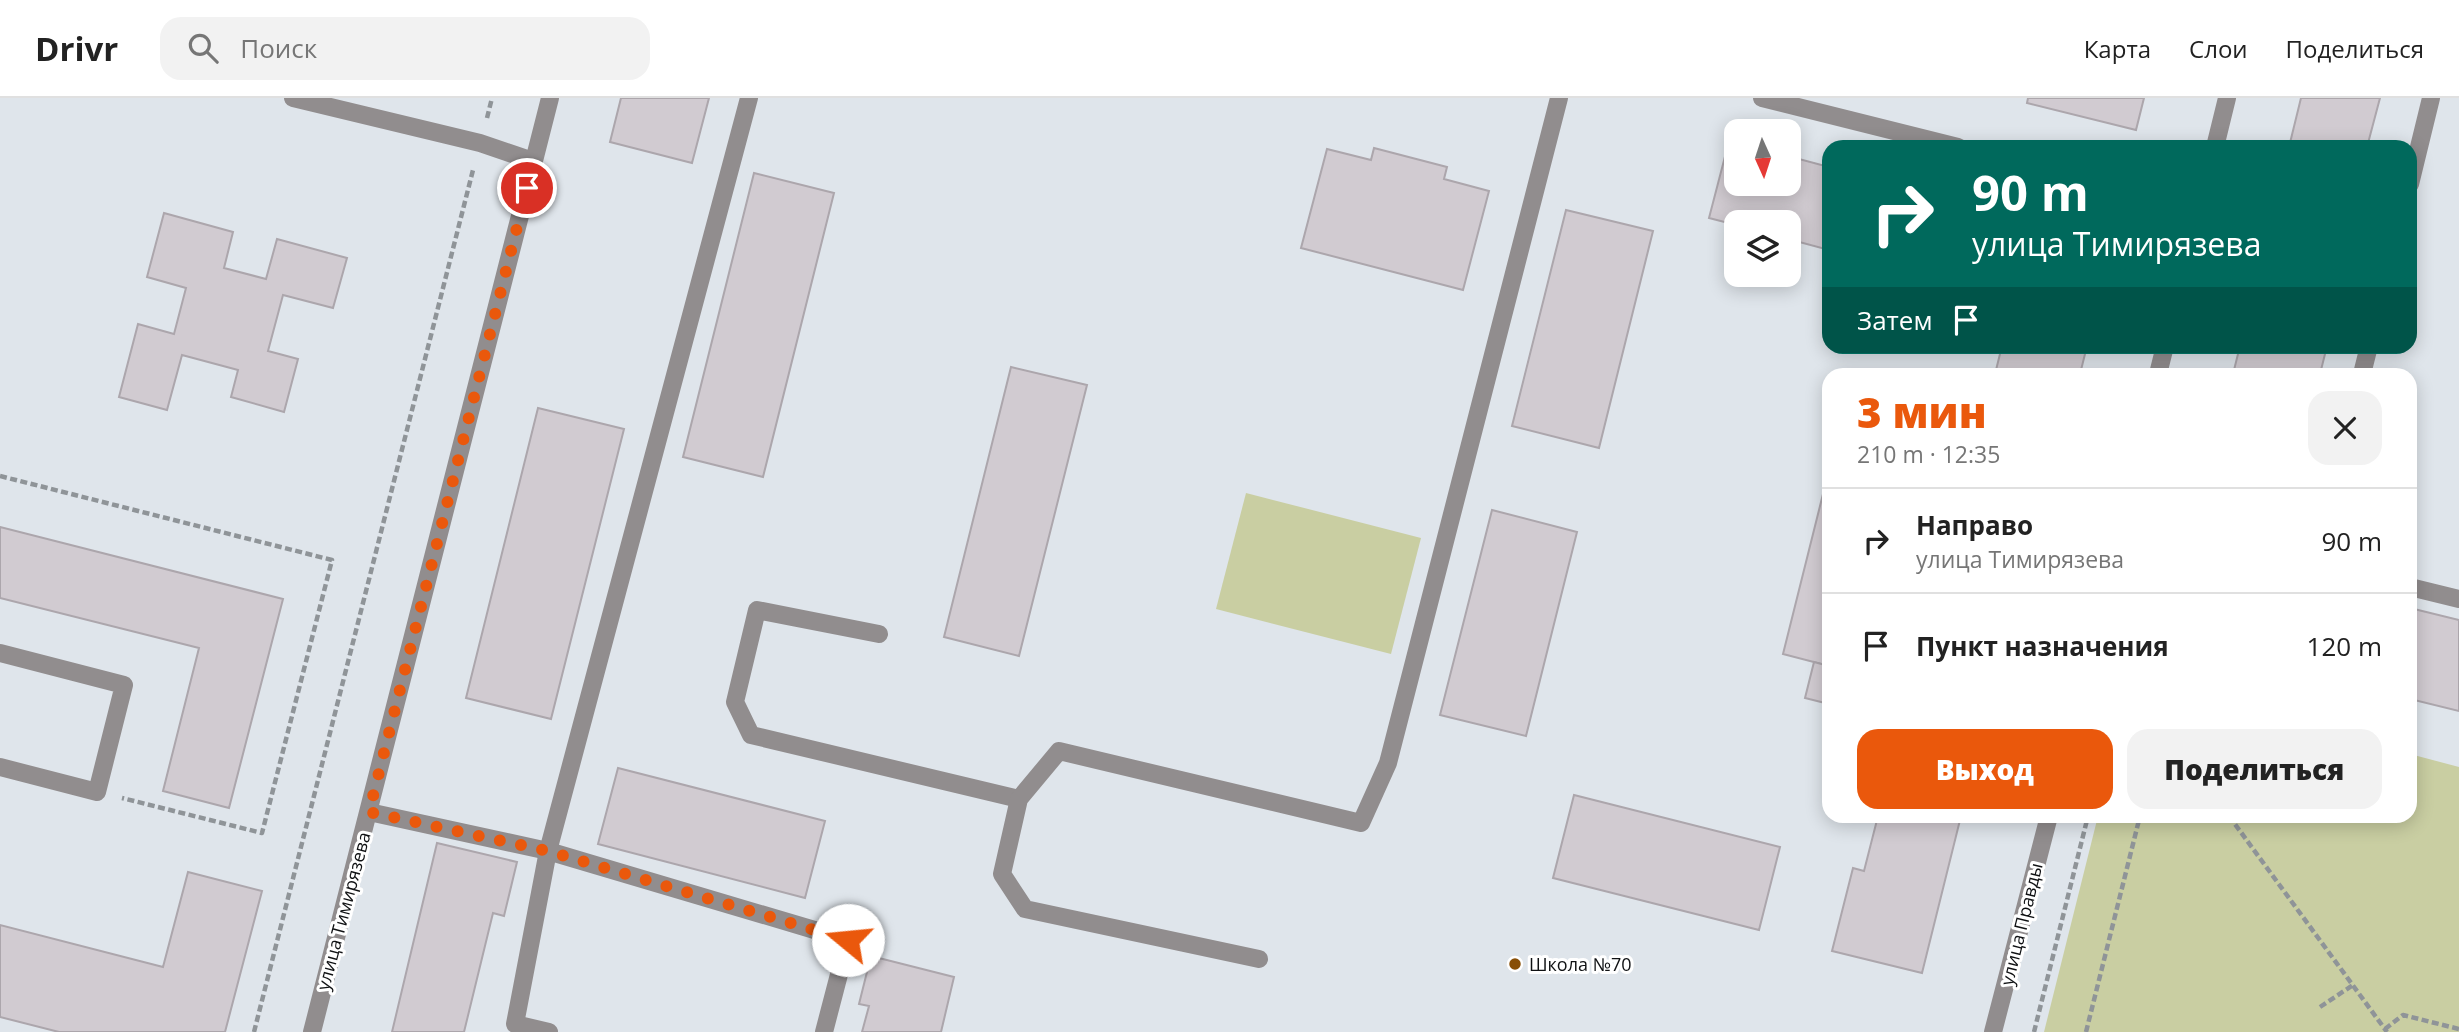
<!DOCTYPE html>
<html lang="ru">
<meta charset="utf-8">
<style>
:root{--surface:#fff;--page:#f2f2f2;--text:#222;--muted:#767676;--line:#e0e0e0;--accent:#ea580c}
body{margin:0;font-family:"Open Sans",sans-serif;background:var(--page);color:var(--text);height:100vh;display:flex;flex-direction:column;font-size:26px;white-space:nowrap}
*{box-sizing:border-box;margin:0}
p{font-size:23px;color:var(--muted)}
.icon{flex:none;width:38px;height:38px;fill:none;stroke:currentColor;stroke-width:2;stroke-linecap:round;stroke-linejoin:round}
.map{position:relative;flex:1;overflow:hidden}
.panel{position:absolute;left:1822px;top:270px;width:595px;height:455px;display:flex;flex-direction:column;background:var(--surface);border-radius:21px;box-shadow:0 4px 18px #0003}
.panel>*{flex:none}
.top-card{position:absolute;left:1822px;top:42px;width:595px;height:214px;border-radius:21px;box-shadow:0 4px 18px #0003;background:#00695c;color:#fff;overflow:hidden}
.needle{width:46px;rotate:177deg}
.buttons{position:absolute;left:1724px;top:21px;display:grid;gap:14px}
.buttons a{display:grid;place-items:center;width:77px;height:77px;border-radius:14px;background:var(--surface);box-shadow:0 4px 18px #0003;font-size:35px}
.pin{position:absolute;display:grid;place-items:center;width:60px;height:60px;color:#fff;margin:-30px;border:4px solid #fff;border-radius:50%;box-shadow:0 2px 7px #0007}
.me{position:absolute;width:77px;margin:-38px;rotate:287deg;stroke-linejoin:round;filter:drop-shadow(0 0 5px #0008)}
.turn{display:flex;align-items:center;gap:24px;height:147px;padding:0 35px;font-size:32px}
.turn .icon{width:91px;height:91px;stroke-width:2.5}
.turn b{display:block;font-size:49px;line-height:60px}
.then{display:flex;align-items:center;height:66px;padding:0 35px;background:#0003;gap:14px;font-size:26px}
.round{display:grid;place-items:center;flex:none;width:74px;height:74px;border-radius:21px;background:var(--page)}
.summary{display:flex;align-items:center;justify-content:space-between;height:119px;padding:0 35px}
h1{font-size:42px;font-weight:800;line-height:52px;color:var(--accent)}
.cta{display:flex;gap:14px;margin-top:auto;padding:14px 35px}
.cta a{flex:1;height:80px;border-radius:21px;background:var(--accent);color:#fff;font-size:28px;font-weight:800;line-height:80px;text-align:center}
.cta a+a{background:var(--page);color:var(--text)}
ul{padding:0;list-style:none}
li{display:flex;align-items:center;gap:21px;height:105px;padding:0 35px;border-top:2px solid var(--line)}
li div{flex:1}
li b{display:block;font-size:26px}
li em{font-style:normal}
header{display:flex;align-items:center;gap:42px;box-sizing:border-box;height:98px;padding:0 35px;background:var(--surface);border-bottom:2px solid var(--line)}
header strong{font-size:33px}
nav{display:flex;gap:38px;margin-inline-start:auto;font-size:24px}
.search{width:490px;height:63px;background:var(--page);display:flex;align-items:center;gap:18px;box-sizing:border-box;padding:0 24px;border-radius:21px;color:var(--muted);font-size:26px}
.map>svg:first-child{display:block}
</style>
<header>
<strong>Drivr</strong>
<div class="search"><svg class="icon" aria-label="search" viewBox="0 0 24 24"><circle cx="10" cy="10" r="6"/><path d="M15 15l6 6"/></svg>Поиск</div>
<nav><a>Карта</a><a>Слои</a><a>Поделиться</a></nav>
</header>
<div class="map">
<svg width="2459" height="934" viewBox="0 0 2459 934">
<rect width="100%" height="100%" fill="#dfe5eb"/>
<g fill="#c9cea2">
<path d="M1246,395L1421,440L1391,556L1216,511Z"/>
<path d="M2410,656L2459,669V934H2044L2098,718H2410Z"/>
</g>
<g fill="#d1cbd1" stroke="#aca6ac" stroke-width="2">
<path d="M621,0H709L692,65L610,44Z"/>
<path d="M2028,0H2144L2136,32L2027,5Z"/>
<path d="M2301,0H2380L2367,49H2289Z"/>
<path d="M1729,43L1736,44V86H1788V58L1829,69V152L1788,141V124H1736V127L1709,120Z"/>
<path d="M1374,50L1447,69L1444,81L1489,93L1463,192L1301,150L1327,51L1371,62Z"/>
<path d="M754,75L834,95L763,379L683,359Z"/>
<path d="M1566,112L1653,133L1599,350L1512,328Z"/>
<path d="M164,115L233,134L224,170L266,181L277,141L347,160L333,210L283,197L268,253L298,261L284,314L231,299L238,272L182,257L167,312L119,299L138,226L174,236L186,190L147,179Z"/>
<path d="M2002,248H2087L2080,276H1995Z"/>
<path d="M2240,248H2327L2320,276H2233Z"/>
<path d="M1011,269L1087,287L1019,558L944,539Z"/>
<path d="M538,310L624,331L551,621L466,600Z"/>
<path d="M1829,372V568L1783,556Z"/>
<path d="M1492,412L1577,434L1526,638L1440,617Z"/>
<path d="M0,429L283,501L229,710L163,693L199,550L0,500Z"/>
<path d="M2410,510L2459,522V613L2410,601Z"/>
<path d="M1814,564L1829,568V606L1805,600Z"/>
<path d="M618,670L825,723L805,800L598,746Z"/>
<path d="M1574,697L1780,749L1759,832L1553,780Z"/>
<path d="M1878,718H1961L1922,875L1832,853L1853,770L1864,773Z"/>
<path d="M437,745L517,764L504,818L493,815L464,934H392Z"/>
<path d="M188,774L262,793L225,934H59L0,919V827L163,869Z"/>
<path d="M871,858L954,879L941,934H862L869,908L859,906Z"/>
</g>
<g fill="none" stroke-linecap="round" stroke-linejoin="round">
<g stroke="#8f9498" stroke-width="4.5" stroke-dasharray="7 3.5" stroke-linecap="butt">
<path d="M487,20L492,0"/>
<path d="M0,378L332,462L262,735L122,700"/>
<path d="M2229,718L2387,934"/>
<path d="M2320,909L2353,887"/>
<path d="M2385,931L2403,917L2459,931"/>
<path d="M254,934L473,72"/>
<path d="M2034,934L2088,718"/>
<path d="M2086,934L2140,718"/>
</g>
<g stroke="#918d8e" stroke-width="18">
<path d="M293,0L480,45L533,63"/>
<path d="M1762,0L1958,49"/>
<path d="M2215,49L2227,0"/>
<path d="M2410,86L2431,0"/>
<path d="M2158,276L2165,248"/>
<path d="M2362,276L2369,248"/>
<path d="M2410,489L2459,501"/>
<path d="M879,536L757,512L735,604L751,637L1019,701"/>
<path d="M0,555L124,587L97,694L0,669"/>
<path d="M369,714L548,753L848,842L824,934"/>
<path d="M1259,861L1025,811L1002,776L1019,701L1059,653L1361,725L1388,665L1559,0"/>
<path d="M312,934L550,0"/>
<path d="M549,934L515,926L548,753L749,0"/>
<path d="M1993,934L2049,718"/>
</g>
</g>
<g fill="none" stroke-linecap="round" stroke-linejoin="round">
<path stroke="#ea580c" stroke-width="12" stroke-dasharray="0 21.6" d="M527,90L369,714L548,753L848,842"/>
</g>
<circle fill="#884e05" stroke="#fff" stroke-width="2.5" cx="1515" cy="866" r="7"/>
<g text-anchor="middle" dominant-baseline="central" stroke-width="6" stroke-linejoin="round" paint-order="stroke">
<g font-size="18" fill="#0f1113" stroke="#fff">
<text transform="translate(343 813) rotate(-75)">улица Тимирязева</text>
<text transform="translate(2021 826) rotate(-76)">улица Правды</text>
</g>
<g font-size="18" fill="#0f1113" stroke="#fff" text-anchor="start">
<text x="1529" y="866">Школа №70</text>
</g>
</g>
</svg>
<div class="buttons">
<a><svg class="needle" viewBox="-14 -14 28 28"><path d="M0-13l5 13h-10z" fill="#e53935"/><path d="M0 13l5-13h-10z" fill="#767676"/></svg></a>
<a><svg class="icon" aria-label="layers" viewBox="0 0 24 24"><path d="M12 4l9 5-9 5-9-5zM3 14l9 5 9-5"/></svg></a>
</div>
<div class="pin" style="left:527px;top:90px;background:#d93025"><svg class="icon" aria-label="arrive" viewBox="0 0 24 24"><path d="M6 21V4h12l-3 4 3 4H6"/></svg></div>
<svg class="me" style="left:848px;top:842px" viewBox="-20 -20 40 40"><circle r="19" fill="#fff"/><path d="M0-13L10 11 0 6-10 11z" fill="#ea580c"/></svg>
<div class="top-card">
<div class="turn"><svg class="icon" aria-label="right" viewBox="0 0 24 24"><path d="M7 20v-9h11M14 6l5 5-5 5"/></svg><div><b>90 m</b>улица Тимирязева</div></div>
<div class="then">Затем<svg class="icon" aria-label="arrive" viewBox="0 0 24 24"><path d="M6 21V4h12l-3 4 3 4H6"/></svg></div>
</div>
<section class="panel">
<div class="summary"><div><h1>3 мин</h1><p>210 m · 12:35</p></div><a class="round"><svg class="icon" aria-label="close" viewBox="0 0 24 24"><path d="M6 6l12 12M18 6L6 18"/></svg></a></div>
<ul>
<li><svg class="icon" aria-label="right" viewBox="0 0 24 24"><path d="M7 20v-9h11M14 6l5 5-5 5"/></svg><div><b>Направо</b><p>улица Тимирязева</p></div><em>90 m</em></li>
<li><svg class="icon" aria-label="arrive" viewBox="0 0 24 24"><path d="M6 21V4h12l-3 4 3 4H6"/></svg><div><b>Пункт назначения</b></div><em>120 m</em></li>
</ul>
<div class="cta"><a>Выход</a><a>Поделиться</a></div>
</section>
</div>
